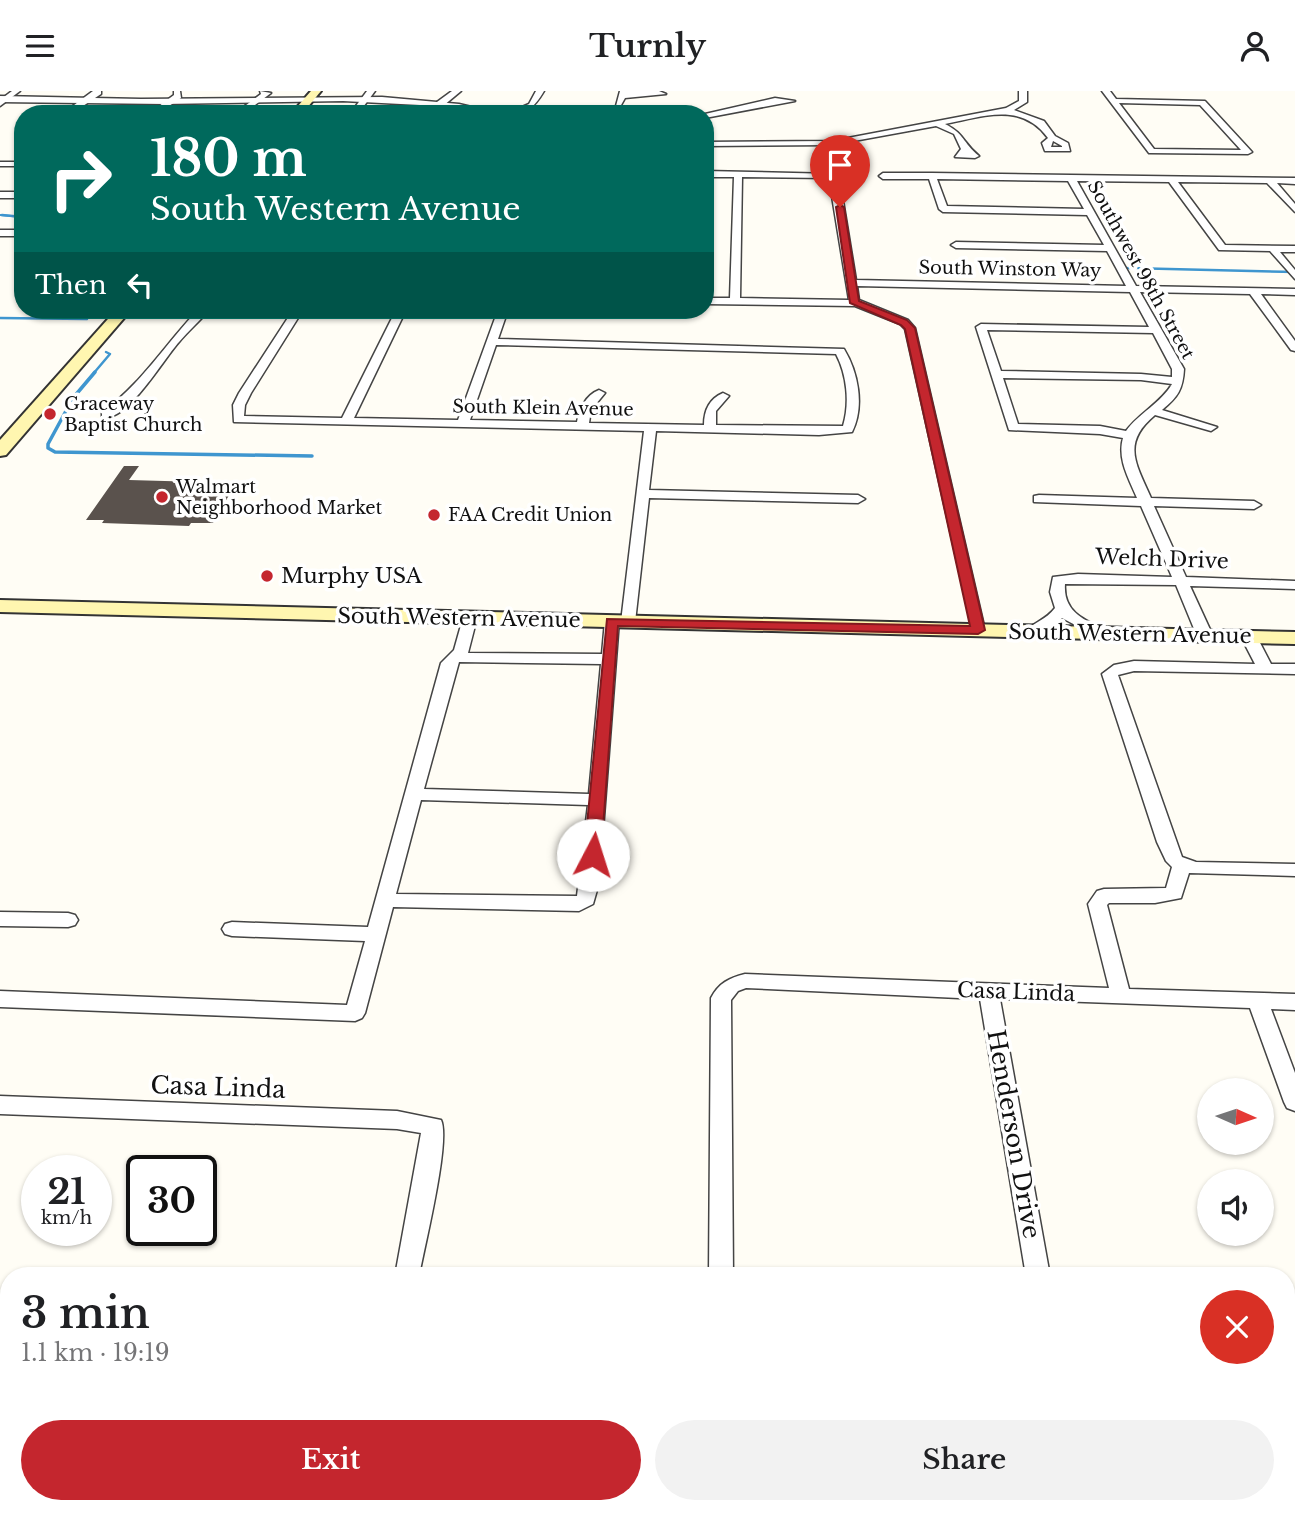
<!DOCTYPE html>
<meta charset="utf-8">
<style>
:root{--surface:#fff;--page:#f2f2f2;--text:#202124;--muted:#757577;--accent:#c4262e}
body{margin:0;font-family:"Libre Baskerville",serif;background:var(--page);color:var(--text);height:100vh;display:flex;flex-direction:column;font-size:26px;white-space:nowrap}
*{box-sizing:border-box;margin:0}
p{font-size:23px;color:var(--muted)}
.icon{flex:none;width:38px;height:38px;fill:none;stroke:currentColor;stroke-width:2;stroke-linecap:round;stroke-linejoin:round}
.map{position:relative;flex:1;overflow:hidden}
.side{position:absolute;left:0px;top:1176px;width:1295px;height:247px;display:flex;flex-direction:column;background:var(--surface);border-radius:28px 28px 0 0;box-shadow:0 2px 5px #0004}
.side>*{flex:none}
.guide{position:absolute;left:14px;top:14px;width:700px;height:214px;border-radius:28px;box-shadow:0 2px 5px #0004;background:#00695c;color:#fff;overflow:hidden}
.needle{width:46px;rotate:93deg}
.fabs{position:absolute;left:1197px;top:987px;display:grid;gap:14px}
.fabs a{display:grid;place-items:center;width:77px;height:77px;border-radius:50%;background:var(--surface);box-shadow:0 2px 5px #0004;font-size:35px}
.speed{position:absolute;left:21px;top:1064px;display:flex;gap:14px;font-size:35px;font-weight:700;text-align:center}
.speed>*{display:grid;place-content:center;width:91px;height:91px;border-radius:50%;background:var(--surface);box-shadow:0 2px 5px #0004;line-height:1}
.speed small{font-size:18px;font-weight:400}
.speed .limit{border:4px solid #111;border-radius:10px;background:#fff;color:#111}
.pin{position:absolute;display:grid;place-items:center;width:60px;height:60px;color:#fff;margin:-72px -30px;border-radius:50% 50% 50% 0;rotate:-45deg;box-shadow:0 0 7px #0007}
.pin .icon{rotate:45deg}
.me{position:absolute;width:77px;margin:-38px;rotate:5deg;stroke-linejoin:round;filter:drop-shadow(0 0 5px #0008)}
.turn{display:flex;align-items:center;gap:24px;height:147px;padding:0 21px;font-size:32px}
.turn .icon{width:91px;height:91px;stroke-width:2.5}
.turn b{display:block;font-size:49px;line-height:60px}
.then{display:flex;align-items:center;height:66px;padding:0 21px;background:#0003;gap:14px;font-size:26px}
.round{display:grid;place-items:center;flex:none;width:74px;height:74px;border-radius:37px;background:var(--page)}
.headline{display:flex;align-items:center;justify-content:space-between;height:119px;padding:0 21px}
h1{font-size:42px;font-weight:600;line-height:52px}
.cta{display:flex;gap:14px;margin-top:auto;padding:14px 21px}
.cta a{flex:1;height:80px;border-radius:42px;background:var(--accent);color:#fff;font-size:28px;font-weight:600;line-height:80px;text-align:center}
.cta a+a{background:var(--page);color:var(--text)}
header{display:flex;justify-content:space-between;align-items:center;height:91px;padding:0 21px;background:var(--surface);font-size:32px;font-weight:600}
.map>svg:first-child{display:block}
</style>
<header><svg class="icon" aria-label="menu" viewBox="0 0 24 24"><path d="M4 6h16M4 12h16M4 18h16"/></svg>Turnly<svg class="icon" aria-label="person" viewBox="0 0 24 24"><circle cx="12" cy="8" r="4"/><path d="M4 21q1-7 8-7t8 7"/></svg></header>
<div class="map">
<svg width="1295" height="1422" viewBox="0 0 1295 1422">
<rect width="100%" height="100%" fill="#fffdf5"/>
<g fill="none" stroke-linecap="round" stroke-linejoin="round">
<path stroke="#3f96cf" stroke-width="2" d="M0,124L22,126"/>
<g stroke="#3f96cf" stroke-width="2.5">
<path d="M2,124L23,126"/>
<path d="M1128,177L1295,181"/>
<path d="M0,227L87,228"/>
<path d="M93,283L110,263L106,261"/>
</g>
<path stroke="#3f96cf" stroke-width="3.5" d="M95,281L73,307L48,353V357L55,361L312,365"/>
</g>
<path fill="#5a524d" d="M124,375H139L129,389L236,392L213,432H191L189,435L102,432L104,429H86Z"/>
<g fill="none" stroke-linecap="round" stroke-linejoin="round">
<defs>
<g id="minor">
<path d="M12,0H20L0,15V9Z"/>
<path d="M93,0H101V3L71,23H62Z"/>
<path d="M174,0H180L181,7L157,23H148L174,4Z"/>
<path d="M260,0L271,2L243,23H234L261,3Z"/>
<path d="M367,0H375L358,23H350Z"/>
<path d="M452,0H461L443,15H437V11Z"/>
<path d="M536,0H544C534,17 527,23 506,23L529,13Z"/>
<path d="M620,0H659L666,3L625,7L616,23H608L616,15Z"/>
<path d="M1019,0H1027V11L1014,19L1044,30L1055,45L1068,52L1070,60H1045L1042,52L1048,47C1021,10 982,26 945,33C965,43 962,51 979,65L975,67L955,66L961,58L954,43L936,35L832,54L705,55V51L832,50L1006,17L1019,10ZM1053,50L1062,55V56H1051Z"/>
<path d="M1102,0H1110L1116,8L1205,10L1252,61L1248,63L1149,62ZM1119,12L1200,14L1241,59L1154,58Z"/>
<path d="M775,7L795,10L705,27V23Z"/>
<rect x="0" y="71" width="23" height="4"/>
<path d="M705,80L835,83L840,91L856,189L1126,195L1107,160L956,157L951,154L956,151L1104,154L1087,124L943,121L939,118L929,88H883L879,85L883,82H932L1295,87V93L1277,92L1295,113V121L1267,92L1178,91L1225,154L1295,155V161H1280L1295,179V188L1270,160L1219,159L1169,91L1077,90L1136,195L1295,198V204L1261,203L1295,250V260L1291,259L1250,203L1140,201L1184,278C1183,298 1178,306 1162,319L1217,336L1211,340L1155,324C1121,352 1136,373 1151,407L1254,410L1261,414L1254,418L1154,415L1186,486L1295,490V498L1190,495L1213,545L1205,550L1197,545L1176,494L1065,493C1063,521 1084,529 1106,539L1109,542L1106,545H1096L1062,527C1055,537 1039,547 1027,544L1024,541C1034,531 1046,529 1055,517L1050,501L1053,486L1078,483L1172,486L1141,415L1034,411V405L1039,404L1137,407C1129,388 1117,368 1123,347L1100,343L1009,339L976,236L981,233L1149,236L1130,201L857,195L859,209L908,229L915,237L985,539L983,542H973L905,238L900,233L855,215L705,213V207H730L734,86H705ZM742,86L829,87L849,209L740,207ZM937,88L1068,90L1084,118L947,115ZM987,239L1153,242L1172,278V286L1141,283L1001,280ZM1003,287L1141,289L1172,293C1161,312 1139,322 1126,340L1100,335L1018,333Z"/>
<rect x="0" y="101" width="23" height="6"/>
<rect x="0" y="139" width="23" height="6"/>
<path d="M198,219H209C200,230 188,240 179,251C162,270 128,330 102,327V321C140,295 166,252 198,219Z"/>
<path d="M293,219H303L251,302L245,314L244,325L342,327L396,219H406L354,327L458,329L498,219H508L498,248L844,258C858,281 865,315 852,341L819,344L656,340L649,399L858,404L865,408L858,412L649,407L635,531L628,535L623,534L621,531L644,340L234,331L233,314L239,302ZM496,254L836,263C847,284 850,312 843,335L716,334V320L729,305L723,302C709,308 704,320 704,334L589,332L591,319L605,302L599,299C586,304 579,318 577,331L470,329Z"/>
<path d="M470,523L477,527L468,562L602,563L605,530L612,526L619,530L599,792L593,813L579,820L393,816L365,922L362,927L355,930L0,916V900L347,914L365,850L232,845L225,843L222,838L225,833L232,831L368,836L441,572L454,559L463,527ZM459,571L601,573L589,703L424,698ZM421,709L588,714L577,805L396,803Z"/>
<path d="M1249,541L1257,546L1271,573H1295V583L1134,580L1118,584L1182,766L1196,771L1295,773V785L1189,782L1181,807L1155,812H1109L1107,814L1129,898L1295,903V919L1271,918L1295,982V1020L1287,1017L1284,1011L1250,917L1000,908L1050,1185H1026L980,908L746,897L738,900L731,909L733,1185H709L711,907C719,892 729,887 745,883L1109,897L1088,813L1097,800L1104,798L1166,797L1172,776L1166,770L1157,751L1102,583L1114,574L1134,570L1255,573L1241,546Z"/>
<path d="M0,821L68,822L75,824L78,829L75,834L68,836L0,835Z"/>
<path d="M0,1005L397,1020L441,1029C451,1049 424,1157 419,1185H395L421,1042L397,1038L0,1023Z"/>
<rect x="0" y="1250" width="9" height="24"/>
<path d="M9,1401V1414H26L23,1422H0L2,1404Z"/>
<path d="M348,1414H376L374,1422H346Z"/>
<path d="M706,1414H734L733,1422H705Z"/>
<path d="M1070,1414H1098L1100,1422H1072Z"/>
</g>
<path id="tertiary" d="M0,5L141,8L382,6L459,13L501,23H482L420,14L343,10L164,13L0,11Z"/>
<g id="secondary">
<path d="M311,0H321L302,23H291Z"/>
<path d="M116,219H131L6,364L0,365V349Z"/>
<path d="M0,509L1295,541V553L0,521Z"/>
</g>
</defs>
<use href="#minor" stroke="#444" stroke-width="3"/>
<use href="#tertiary" stroke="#444" stroke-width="3"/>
<use href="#secondary" stroke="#333" stroke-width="4"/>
<use href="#minor" fill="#fff" fill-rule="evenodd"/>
<use href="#tertiary" fill="#fff" fill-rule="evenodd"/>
<use href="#secondary" fill="#fff6b0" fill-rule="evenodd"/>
</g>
<path fill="#c4262e" stroke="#7f191e" stroke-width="2" d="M840,114L844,116L859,210L907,229L915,237L985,539L978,543L618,535L601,764L593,770L587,768L584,764L607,528L970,535L905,238L901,234L850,212L836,116Z"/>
<g fill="#c4262e" stroke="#fff" stroke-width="2.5">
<circle cx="50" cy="323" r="7"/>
<circle cx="162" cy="406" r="7"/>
<circle cx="434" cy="424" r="7"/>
<circle cx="267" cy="485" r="7"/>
</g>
<g text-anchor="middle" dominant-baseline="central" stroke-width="7" stroke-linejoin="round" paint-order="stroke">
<g font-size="18" fill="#111" stroke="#fff">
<text transform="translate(1010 178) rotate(1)">South Winston Way</text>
<text transform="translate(1141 179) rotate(61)">Southwest 98th Street</text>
<text transform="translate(543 317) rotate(1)">South Klein Avenue</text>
</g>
<g font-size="18" fill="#111" stroke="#fff" text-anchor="start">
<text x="64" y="313">Graceway<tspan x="64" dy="21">Baptist Church</tspan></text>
<text x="176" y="396">Walmart<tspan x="176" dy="21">Neighborhood Market</tspan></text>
<text x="448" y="424">FAA Credit Union</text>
</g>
<g font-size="21" fill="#111" stroke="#fff">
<text transform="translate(1162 468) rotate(2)">Welch Drive</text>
<text transform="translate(459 527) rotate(1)">South Western Avenue</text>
<text transform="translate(1130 543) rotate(1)">South Western Avenue</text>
<text transform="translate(1016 901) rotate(2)">Casa Linda</text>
</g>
<g font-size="21" fill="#111" stroke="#fff" text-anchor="start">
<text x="281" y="485">Murphy USA</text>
</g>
<g font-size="24" fill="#111" stroke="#fff">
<text transform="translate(218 996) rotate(2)">Casa Linda</text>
<text transform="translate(1014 1043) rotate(80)">Henderson Drive</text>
</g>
</g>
</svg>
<div class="fabs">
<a><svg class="needle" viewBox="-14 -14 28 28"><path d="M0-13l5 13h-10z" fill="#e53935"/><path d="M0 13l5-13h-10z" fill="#757577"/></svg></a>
<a><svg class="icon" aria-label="sound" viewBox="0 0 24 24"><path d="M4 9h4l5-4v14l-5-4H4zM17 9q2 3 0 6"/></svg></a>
</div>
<div class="speed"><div>21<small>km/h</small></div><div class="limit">30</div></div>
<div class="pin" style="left:840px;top:116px;background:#d93025"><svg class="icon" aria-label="arrive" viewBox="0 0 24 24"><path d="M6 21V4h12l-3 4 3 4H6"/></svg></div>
<svg class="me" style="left:593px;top:764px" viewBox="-20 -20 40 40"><circle r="19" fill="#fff"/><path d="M0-13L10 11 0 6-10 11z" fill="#c4262e"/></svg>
<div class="guide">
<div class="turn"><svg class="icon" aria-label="right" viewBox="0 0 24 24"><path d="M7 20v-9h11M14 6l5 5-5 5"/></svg><div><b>180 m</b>South Western Avenue</div></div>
<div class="then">Then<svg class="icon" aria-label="left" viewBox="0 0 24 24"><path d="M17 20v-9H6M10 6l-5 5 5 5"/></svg></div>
</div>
<section class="side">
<div class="headline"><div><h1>3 min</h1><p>1.1 km · 19:19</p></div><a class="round" style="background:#d93025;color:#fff"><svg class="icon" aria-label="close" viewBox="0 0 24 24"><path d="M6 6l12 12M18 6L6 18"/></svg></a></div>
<div class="cta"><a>Exit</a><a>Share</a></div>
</section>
</div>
